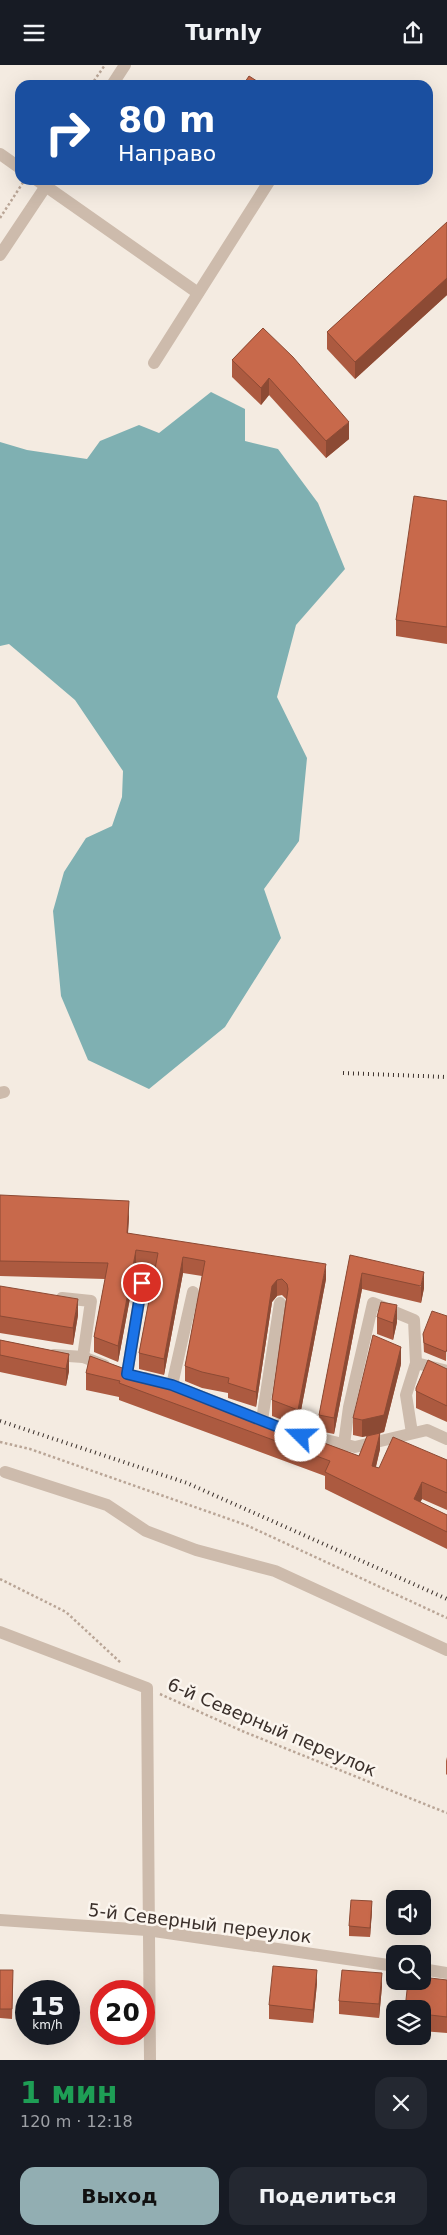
<!DOCTYPE html>
<html lang="ru">
<meta charset="utf-8">
<style>
:root{--surface:#171b24;--page:#242831;--text:#f1f3f6;--muted:#9ea1a6;--accent:#92aeb2}
body{margin:0;font-family:"DejaVu Sans",sans-serif;background:var(--page);color:var(--text);height:100vh;display:flex;flex-direction:column;font-size:19px;white-space:nowrap}
*{box-sizing:border-box;margin:0}
p{font-size:16px;color:var(--muted)}
.icon{flex:none;width:28px;height:28px;fill:none;stroke:currentColor;stroke-width:2;stroke-linecap:round;stroke-linejoin:round}
.map{position:relative;height:1995px;overflow:hidden}
.details{display:flex;flex-direction:column;background:var(--surface);flex:1}
.details>*{flex:none}
.banner{position:absolute;left:15px;top:15px;width:418px;height:105px;border-radius:15px;box-shadow:0 5px 20px #0002;background:#1a4fa0;color:#fff;overflow:hidden}
.fabs{position:absolute;left:386px;top:1825px;display:grid;gap:10px}
.fabs a{display:grid;place-items:center;width:45px;height:45px;border-radius:10px;background:var(--surface);box-shadow:0 5px 20px #0002;font-size:25px}
.speed{position:absolute;left:15px;top:1915px;display:flex;gap:10px;font-size:25px;font-weight:700;text-align:center}
.speed>*{display:grid;place-content:center;width:65px;height:65px;border-radius:50%;background:var(--surface);box-shadow:0 5px 20px #0002;line-height:1}
.speed small{font-size:12px;font-weight:400}
.speed .limit{border:8px solid #d22;background:#fff;color:#111}
.pin{position:absolute;display:grid;place-items:center;width:42px;height:42px;color:#fff;margin:-21px;border:2px solid #fff;border-radius:50%;box-shadow:0 1px 5px #0007}
.me{position:absolute;width:55px;margin:-28px;rotate:292deg;stroke-linejoin:round;filter:drop-shadow(0 0 4px #0008)}
.turn{display:flex;align-items:center;gap:18px;height:105px;padding:0 20px;font-size:22px}
.turn .icon{width:65px;height:65px;stroke-width:2.5}
.turn b{display:block;font-size:35px;line-height:42px}
.round{display:grid;place-items:center;flex:none;width:52px;height:52px;border-radius:15px;background:var(--page)}
.headline{display:flex;align-items:center;justify-content:space-between;height:85px;padding:0 20px}
h1{font-size:30px;font-weight:700;line-height:38px;color:#1e9e55}
.cta{display:flex;gap:10px;margin-top:auto;padding:10px 20px}
.cta a{flex:1;height:58px;border-radius:15px;background:var(--accent);color:#111;font-size:20px;font-weight:700;line-height:58px;text-align:center}
.cta a+a{background:var(--page);color:var(--text)}
header{display:flex;justify-content:space-between;align-items:center;height:65px;padding:0 20px;background:var(--surface);font-size:22px;font-weight:700}
.map>svg:first-child{display:block}
</style>
<header><svg class="icon" aria-label="menu" viewBox="0 0 24 24"><path d="M4 6h16M4 12h16M4 18h16"/></svg>Turnly<svg class="icon" aria-label="share" viewBox="0 0 24 24"><path d="M12 15V3M7 8l5-5 5 5M5 13v7h14v-7"/></svg></header>
<div class="map">
<svg width="447" height="1995" viewBox="0 0 447 1995">
<rect width="100%" height="100%" fill="#f4ebe1"/>
<path fill="#7fb0b2" d="M211,327L245,344V376L278,384L318,438L345,504L296,560L277,632L307,693L299,776L264,824L281,873L225,962L149,1024L88,995L61,931L53,846L64,807L86,773L112,761L122,732L123,706L75,635L9,579L0,581V377L27,385L87,394L100,376L139,360L159,368Z"/>
<g fill="none" stroke-linecap="round" stroke-linejoin="round">
<g stroke="#b9a596" stroke-width="2.5" stroke-dasharray="2.5 2.5" stroke-linecap="butt">
<path d="M91,20L105,0"/>
<path d="M0,153L24,116"/>
<path d="M0,1377L30,1384L246,1460L447,1553"/>
<path d="M0,1514L66,1547L121,1598"/>
<path d="M160,1629L242,1666L447,1748"/>
</g>
<g stroke="#cdbbac" stroke-width="12">
<path d="M112,20L125,0"/>
<path d="M0,89L20,103"/>
<path d="M37,115L198,228"/>
<path d="M0,190L50,115"/>
<path d="M154,298L270,115"/>
<path d="M0,1028L4,1027"/>
<path d="M62,1233L91,1236L83,1292"/>
<path d="M54,1290L83,1292L104,1300"/>
<path d="M127,1309L142,1218"/>
<path d="M145,1313L172,1320L269,1358"/>
<path d="M172,1320L193,1227"/>
<path d="M262,1355L280,1238"/>
<path d="M293,1367L355,1382L427,1365L447,1374"/>
<path d="M412,1368L406,1330L416,1298L447,1306"/>
<path d="M344,1379L349,1342L373,1238L414,1255L416,1298"/>
<path d="M5,1407L107,1440L146,1466L196,1485L275,1506L447,1585"/>
<path d="M0,1567L147,1623L150,1995"/>
<path d="M0,1855L147,1865L395,1901"/>
<path d="M422,1904L447,1908"/>
</g>
<g stroke="#3b302b" stroke-width="4" stroke-dasharray="1 4" stroke-linecap="butt">
<path d="M343,1008L447,1012"/>
<path d="M0,1356L187,1418L447,1534"/>
</g>
</g>
<g fill="#ac5a40">
<path d="M447,157V230L355,314L327,284V267Z"/>
<path d="M263,263L349,374L326,393L269,330L261,340L232,312V295Z"/>
<path d="M447,436V579L396,571V555Z"/>
<path d="M0,1130L129,1151L128,1168L326,1214L298,1361L272,1351V1335L286,1234L282,1230L277,1231L272,1237L256,1342L228,1333V1328L202,1323L185,1316V1301L202,1211L183,1208L164,1310L139,1304V1288L155,1204L136,1201L118,1297L94,1287V1272L105,1214L0,1211Z"/>
<path d="M350,1190L424,1223L421,1238L362,1224L334,1369L319,1366V1350Z"/>
<path d="M0,1221L78,1250L73,1280L0,1268Z"/>
<path d="M447,1251L446,1296L424,1287L423,1269Z"/>
<path d="M377,1252L397,1257L393,1275L377,1269Z"/>
<path d="M0,1275L69,1289V1306L66,1321L0,1307Z"/>
<path d="M90,1291L359,1391L367,1371L362,1372L353,1370V1353L401,1299L384,1367L380,1368V1384L376,1402L379,1403L447,1395V1445L422,1434L420,1437L447,1450V1484L325,1424V1411L119,1335V1332L86,1325V1308Z"/>
<path d="M447,1304V1357L416,1343V1323Z"/>
<path d="M447,1692V1710L446,1709V1696Z"/>
<path d="M372,1845L370,1872L349,1871V1861Z"/>
<path d="M0,1905L13,1914L12,1954L0,1953Z"/>
<path d="M447,1915V1968L422,1966V1944Z"/>
<path d="M317,1918L313,1958L269,1954V1940Z"/>
<path d="M382,1921L379,1953L339,1949V1936Z"/>
<path d="M403,1971H422L421,1974Z"/>
</g>
<g fill="#8c4a34">
<path d="M447,213V230L355,314V297Z"/>
<path d="M269,313V330L261,340V323Z"/>
<path d="M349,357V374L326,393V376Z"/>
<path d="M129,1136V1151L127,1184V1168Z"/>
<path d="M136,1185V1201L118,1297V1281Z"/>
<path d="M183,1192V1208L164,1310V1294Z"/>
<path d="M326,1199V1214L298,1361V1345Z"/>
<path d="M424,1207V1223L421,1238V1221Z"/>
<path d="M362,1208V1224L334,1369V1353Z"/>
<path d="M277,1215V1231L272,1237L256,1342V1327L272,1221Z"/>
<path d="M78,1234V1250L73,1280V1263Z"/>
<path d="M397,1240V1257L393,1275V1258Z"/>
<path d="M401,1282V1299L384,1367L380,1368V1384L372,1417V1401L380,1368L362,1372V1355Z"/>
<path d="M69,1289V1306L66,1321V1304Z"/>
<path d="M422,1417V1434L414,1451V1434Z"/>
<path d="M372,1836V1845L370,1872V1863Z"/>
<path d="M317,1905V1918L313,1958V1945Z"/>
<path d="M382,1908V1921L379,1953V1939Z"/>
</g>
<g fill="#c8694b" stroke="#8c4a34">
<path d="M249,11L263,20H243Z"/>
<path d="M447,157V213L355,297L327,267Z"/>
<path d="M263,263L293,292L349,357L326,376L269,313L261,323L232,295Z"/>
<path d="M414,431L447,436V562L396,555Z"/>
<path d="M0,1130L129,1136L127,1168L326,1199L298,1345L272,1335L288,1224L287,1219L282,1214L277,1215L272,1221L256,1327L228,1318L229,1313L202,1307L185,1301L205,1196L183,1192L164,1294L139,1288L158,1188L136,1185L118,1281L94,1272L108,1198L0,1196Z"/>
<path d="M350,1190L424,1207L421,1221L362,1208L334,1353L319,1350Z"/>
<path d="M0,1221L78,1234L73,1263L0,1251Z"/>
<path d="M381,1237L397,1240L393,1258L377,1252Z"/>
<path d="M432,1246L447,1251V1284L446,1287L424,1278L423,1269Z"/>
<path d="M373,1270L401,1282L384,1350L362,1355L353,1353Z"/>
<path d="M0,1275L69,1289L66,1304L0,1290Z"/>
<path d="M90,1291L359,1391L367,1371L380,1368L372,1401L379,1403L393,1372L447,1395V1428L422,1417L414,1434L447,1450V1467L325,1407L330,1396L119,1318L120,1316L86,1308Z"/>
<path d="M428,1295L447,1304V1341L416,1326V1323Z"/>
<path d="M351,1835L372,1836L370,1863L349,1861Z"/>
<path d="M273,1901L317,1905L313,1945L269,1940Z"/>
<path d="M0,1905H13L12,1944H0Z"/>
<path d="M342,1905L382,1908L379,1939L339,1936Z"/>
<path d="M422,1912L447,1915V1952L422,1949V1944H405L408,1916H422Z"/>
</g>
<g fill="none" stroke-linecap="round" stroke-linejoin="round">
<defs>
<path id="route" d="M142,1218L127,1309L172,1320L301,1371"/>
</defs>
<use href="#route" stroke="#114b97" stroke-width="12"/>
<use href="#route" stroke="#1a73e8" stroke-width="9"/>
</g>
<g text-anchor="middle" dominant-baseline="central" stroke-width="5" stroke-linejoin="round" paint-order="stroke">
<g font-size="18" fill="#3b302b" stroke="#fbf5ee">
<text transform="translate(272 1662) rotate(23)">6-й Северный переулок</text>
<text transform="translate(200 1858) rotate(7)">5-й Северный переулок</text>
</g>
</g>
</svg>
<div class="fabs">
<a><svg class="icon" aria-label="sound" viewBox="0 0 24 24"><path d="M4 9h4l5-4v14l-5-4H4zM17 9q2 3 0 6"/></svg></a>
<a><svg class="icon" aria-label="search" viewBox="0 0 24 24"><circle cx="10" cy="10" r="6"/><path d="M15 15l6 6"/></svg></a>
<a><svg class="icon" aria-label="layers" viewBox="0 0 24 24"><path d="M12 4l9 5-9 5-9-5zM3 14l9 5 9-5"/></svg></a>
</div>
<div class="speed"><div>15<small>km/h</small></div><div class="limit">20</div></div>
<div class="pin" style="left:142px;top:1218px;background:#d93025"><svg class="icon" aria-label="arrive" viewBox="0 0 24 24"><path d="M6 21V4h12l-3 4 3 4H6"/></svg></div>
<svg class="me" style="left:301px;top:1371px" viewBox="-20 -20 40 40"><circle r="19" fill="#fff"/><path d="M0-13L10 11 0 6-10 11z" fill="#1a73e8"/></svg>
<div class="banner">
<div class="turn"><svg class="icon" aria-label="right" viewBox="0 0 24 24"><path d="M7 20v-9h11M14 6l5 5-5 5"/></svg><div><b>80 m</b>Направо</div></div>
</div>
</div>
<section class="details">
<div class="headline"><div><h1>1 мин</h1><p>120 m · 12:18</p></div><a class="round"><svg class="icon" aria-label="close" viewBox="0 0 24 24"><path d="M6 6l12 12M18 6L6 18"/></svg></a></div>
<div class="cta"><a>Выход</a><a>Поделиться</a></div>
</section>
